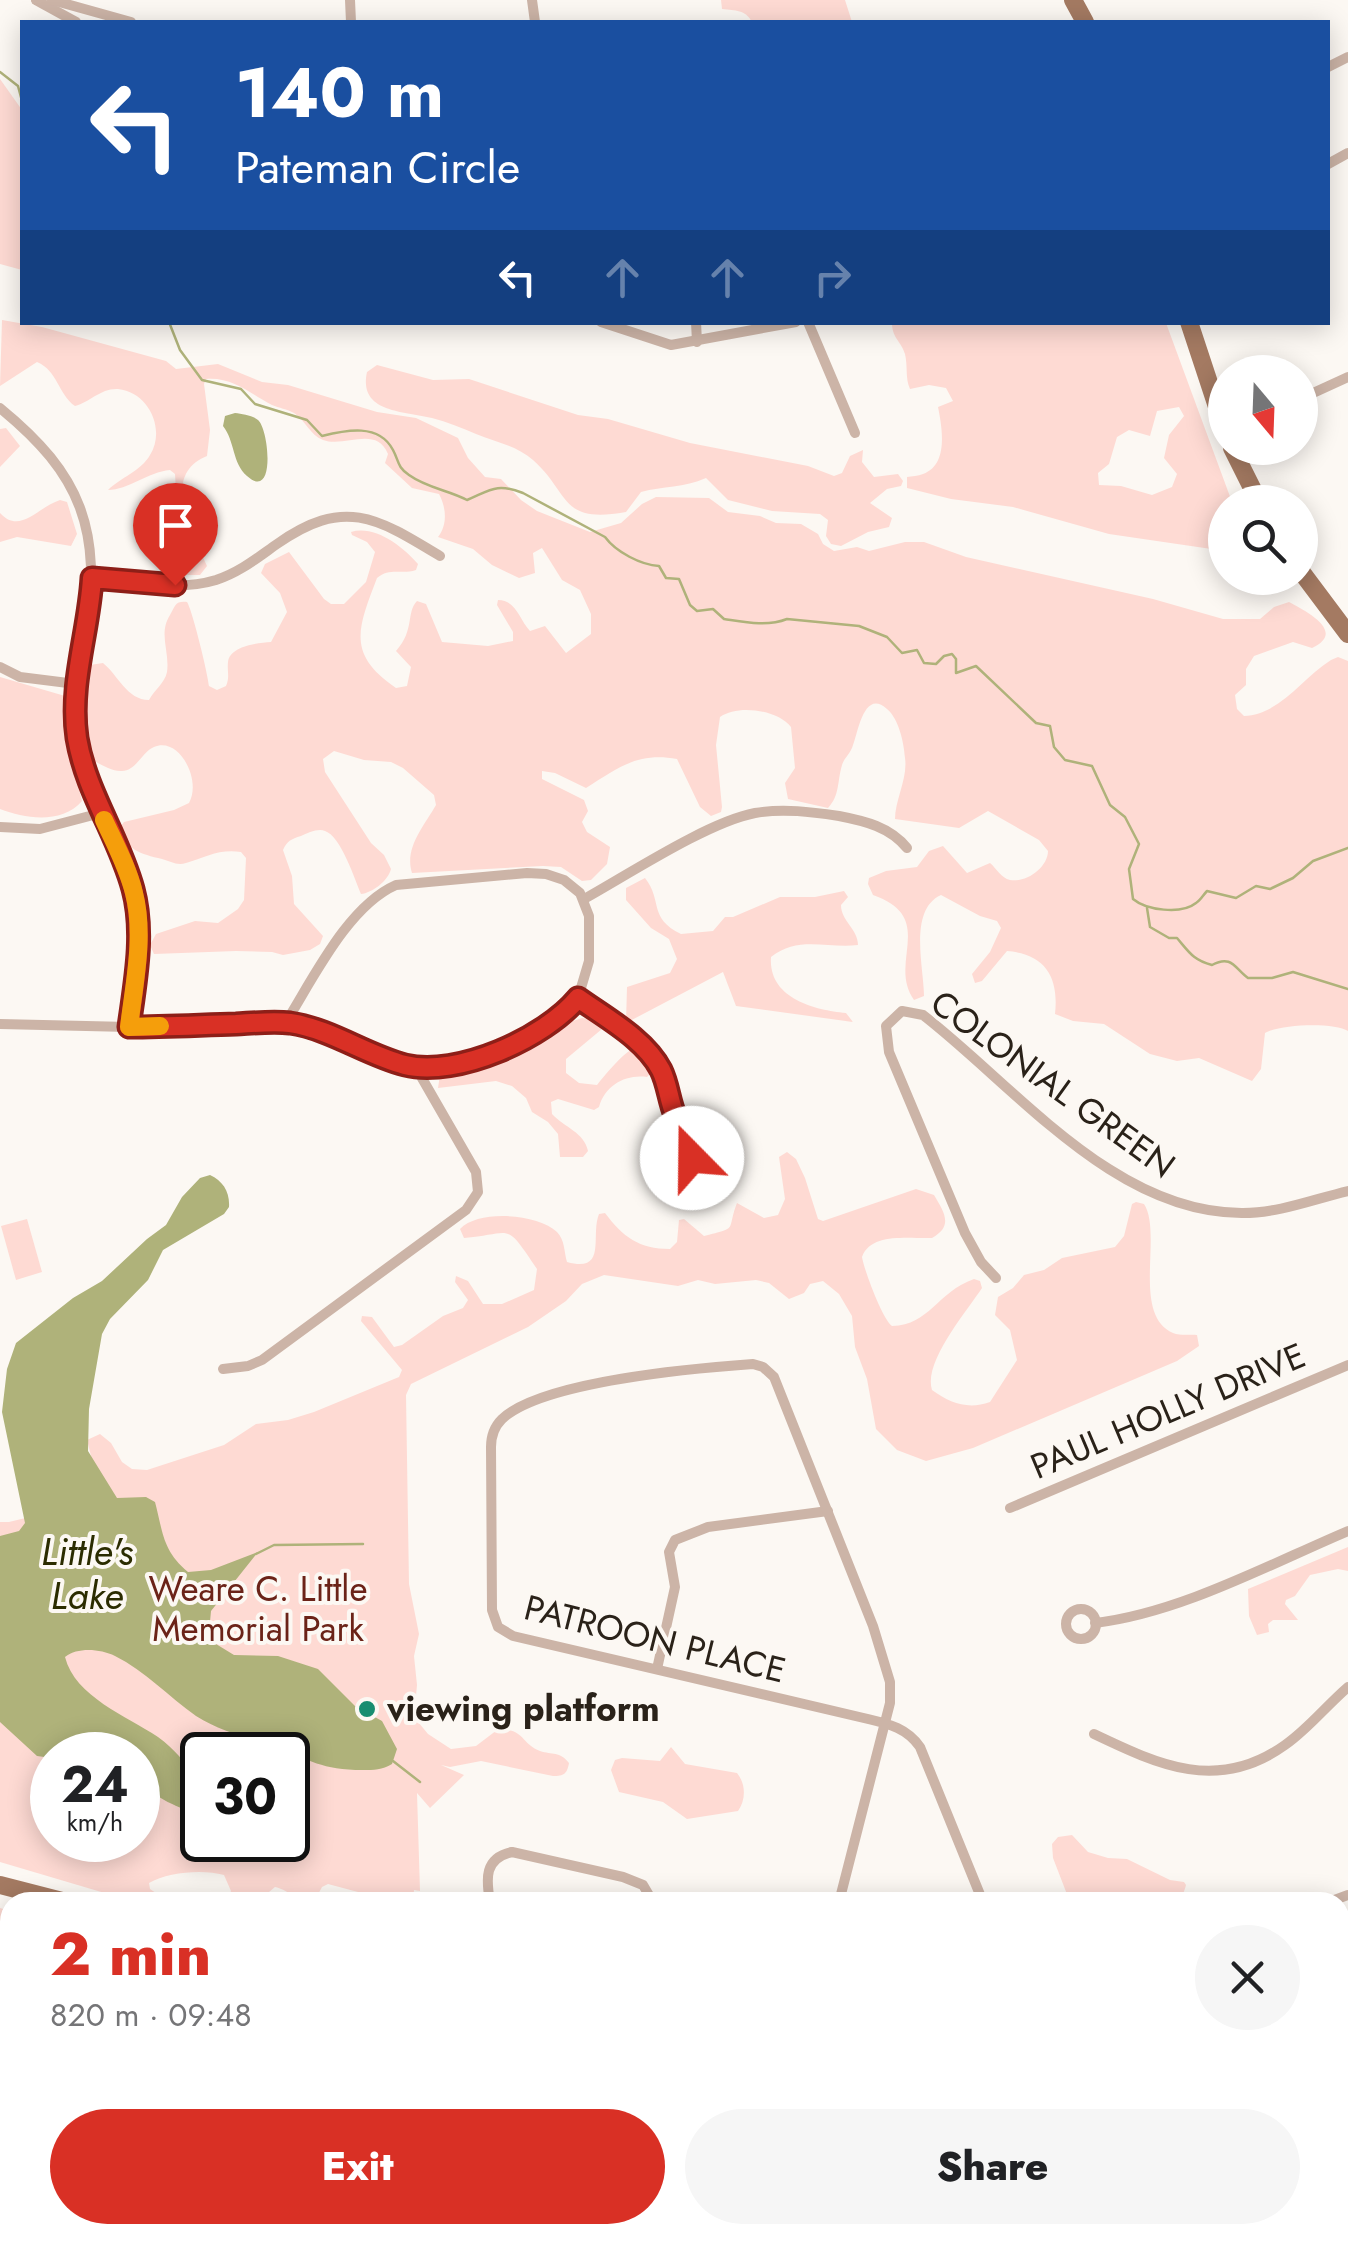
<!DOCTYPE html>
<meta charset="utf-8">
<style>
:root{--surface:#fff;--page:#f6f6f6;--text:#202124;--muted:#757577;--accent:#d93025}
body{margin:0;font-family:Jost,sans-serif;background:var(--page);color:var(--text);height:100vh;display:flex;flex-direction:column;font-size:38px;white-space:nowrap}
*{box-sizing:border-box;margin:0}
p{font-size:32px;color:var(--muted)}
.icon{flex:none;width:55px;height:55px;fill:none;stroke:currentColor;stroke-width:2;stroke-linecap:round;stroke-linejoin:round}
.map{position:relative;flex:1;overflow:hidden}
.sheet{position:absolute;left:0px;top:1892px;width:1350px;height:352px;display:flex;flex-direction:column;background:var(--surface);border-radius:30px 30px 0 0;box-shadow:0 5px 25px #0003}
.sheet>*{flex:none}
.guide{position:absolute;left:20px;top:20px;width:1310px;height:305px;border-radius:0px;box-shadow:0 5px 25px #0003;background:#1a4fa0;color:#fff;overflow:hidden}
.needle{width:65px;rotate:161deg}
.controls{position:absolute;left:1208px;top:355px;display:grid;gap:20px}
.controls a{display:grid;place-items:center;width:110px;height:110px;border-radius:50%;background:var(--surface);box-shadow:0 5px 25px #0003;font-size:50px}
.speed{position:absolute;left:30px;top:1732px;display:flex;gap:20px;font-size:50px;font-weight:700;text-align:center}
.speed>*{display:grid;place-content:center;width:130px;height:130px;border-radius:50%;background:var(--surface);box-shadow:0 5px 25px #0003;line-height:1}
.speed small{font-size:25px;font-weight:400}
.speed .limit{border:5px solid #111;border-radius:15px;background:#fff;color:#111}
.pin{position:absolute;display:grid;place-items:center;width:85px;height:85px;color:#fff;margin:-102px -42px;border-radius:50% 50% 50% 0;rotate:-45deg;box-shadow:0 0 10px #0007}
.pin .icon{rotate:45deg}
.me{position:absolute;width:110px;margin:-55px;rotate:338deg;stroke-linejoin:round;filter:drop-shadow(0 0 8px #0008)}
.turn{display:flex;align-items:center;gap:35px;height:210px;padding:0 50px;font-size:45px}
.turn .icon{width:130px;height:130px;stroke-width:2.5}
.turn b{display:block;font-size:70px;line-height:85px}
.lanes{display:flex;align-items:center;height:95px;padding:0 50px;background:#0003;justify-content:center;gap:50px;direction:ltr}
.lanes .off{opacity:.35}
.round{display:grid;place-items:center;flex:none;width:105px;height:105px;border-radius:52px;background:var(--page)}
.head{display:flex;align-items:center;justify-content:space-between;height:170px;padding:0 50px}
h1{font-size:60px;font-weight:800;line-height:75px;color:var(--accent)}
.cta{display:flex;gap:20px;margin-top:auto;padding:20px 50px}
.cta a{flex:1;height:115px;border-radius:60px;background:var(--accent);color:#fff;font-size:40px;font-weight:800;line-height:115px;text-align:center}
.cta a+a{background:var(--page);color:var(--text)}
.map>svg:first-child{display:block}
</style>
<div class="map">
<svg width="1348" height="2243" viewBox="0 0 1348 2243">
<rect width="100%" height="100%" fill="#fcf8f3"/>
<g fill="#fedad3" fill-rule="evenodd">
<path d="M721,0H845L852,22H752C745,9 736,11 722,9Z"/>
<path d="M0,79L22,110V270L0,264Z"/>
<path d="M2,320L42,327L166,361L176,369L218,364L262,382L288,385L377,412L416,418L458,438L468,458L485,477L501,479L521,500L537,511L590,532L621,523L642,504L656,497L709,498L728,512L760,516L776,523L801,524L818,534L823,544L834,551L857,547L869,551L905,542H924L966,557L1153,599L1223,619H1260L1274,607L1289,602C1306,611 1347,632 1312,648L1293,642L1254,656L1246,669V685L1235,695L1237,709L1244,716C1281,714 1302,678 1331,660L1338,657L1348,661V1031C1335,1022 1279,1024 1265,1033L1261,1069L1252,1081L1199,1058L1177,1061L1150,1054L1104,1024L1073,1021L1055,1014C1059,978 1046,954 1007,951L982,981L975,983L972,974L990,952L1001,928L997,921L980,916L941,895C908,910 924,968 924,996L914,1000C887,962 938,918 873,895L868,884L869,878L886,871L917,867L929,851L943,846L967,873L990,863C997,869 1001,878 1010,880C1027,883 1048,867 1048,851L1039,840L988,811L959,828L895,819C895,800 908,778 905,758C904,743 899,719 887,709C864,688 858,733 853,745C851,753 844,758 842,765C837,782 840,795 828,808L788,799L785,783L795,768L791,727C778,710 738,704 720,717L716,745L722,807L721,812L711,816L700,807L677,759C637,752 618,768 586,788L555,773L542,771V779L584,800L588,811L582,822L587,832L610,847L607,864L591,880L582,881L561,867L543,866L412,873C404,848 424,826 436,805L434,795L403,768L391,762L364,760L334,751L323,759L325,772L371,843L384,855L391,869C388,881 372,893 361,894C355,880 341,836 325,831C318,828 308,833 301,836C291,839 287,841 283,850L292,876L294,904L323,936L320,944L310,950L283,955L272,952L236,951L154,954L150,945L156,934L195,921L218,923L238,909L244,900L246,858L241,852C218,849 207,857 186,863C177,866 170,861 162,859C141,854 124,850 121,826L124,822L174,810L189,803C202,780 179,736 154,747C143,751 136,771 122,771C113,772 100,764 92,760C79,732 85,694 90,665L103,663C118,675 127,700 149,700C154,690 165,683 167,672C170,651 158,634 170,615C176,605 175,601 187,602C192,609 208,674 209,686L217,690L226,686C230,677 227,672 228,662C230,646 257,643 271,642L287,612L280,593L261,573L265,564L289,552L324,599L331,604H344L366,582L375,552L367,542L352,535L351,532C375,525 402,546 418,564L416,570C402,575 390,567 377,578C358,628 346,654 396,688L407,686L411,667L396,651C415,630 406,612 417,601L426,604L442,642L488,646L513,641V632L497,605L498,600C516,600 519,619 530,631L545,626L566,653L591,634V614L580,590L562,580L542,548L533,553L535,573L519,578L492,565L473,549L438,537C448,524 446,507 439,494L412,488L385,463L388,454C376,425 345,448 323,440C310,435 305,420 294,413C287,409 279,408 272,405C249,393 233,377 206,379L204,384L210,430L207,456C159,475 193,534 207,566L200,575H182L172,557L178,525L175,474L170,470C148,472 128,490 108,490C120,478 141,471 150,455C166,430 149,392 118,389C101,388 90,402 75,406C58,394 58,371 37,362L0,386Z"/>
<path d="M892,323H1166L1232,502H1225V551L1109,534L1013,507L951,499L907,488V477C912,476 918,476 923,474C949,465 942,427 938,407L953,401L946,388L929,385L910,389C905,378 908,367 905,354C901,341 892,338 892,323ZM1179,407L1184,416L1169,435L1164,458L1177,474L1172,487L1152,495L1121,486L1099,485L1098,473L1109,464L1117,437L1129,430L1150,436L1157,411Z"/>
<path d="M377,365L433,380L469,379L578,415L608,419L690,443L808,466L834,476L842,473L850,456L863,450L862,462L874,477L898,474L903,481L901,486L887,489L870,503L892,518L889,527L868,532L841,546L831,544L826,536L828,520L820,514L772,511L728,500L706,478C684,488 663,486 641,492L626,512C559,524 571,494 533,460C517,446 496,442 476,434C462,428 447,422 432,418C404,411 358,413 367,372Z"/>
<path d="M6,428L20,446L0,467V429Z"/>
<path d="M60,500L67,502L77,534L71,546L17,537L0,542V513C20,535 38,507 60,500Z"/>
<path d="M0,677L65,696L69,749L82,801C62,824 26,819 0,809Z"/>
<path d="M645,878C663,901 648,918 681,934L713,931L725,917H733L780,897H815L844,891L848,897L841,905C841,921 858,929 858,945C828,949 798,935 771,957C768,998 814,1010 846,1013L853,1022L736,1006L723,972L626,1023L627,987L670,973L677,959L669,939L651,928L626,900V888Z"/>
<path d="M582,1018L595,1020L602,1029L566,1059V1073L579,1083L597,1085C604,1076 623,1053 633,1049L644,1058L652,1072L647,1077C626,1074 605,1085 599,1107L594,1110L558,1099L551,1102L552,1114C565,1128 584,1132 588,1151L583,1157H560L558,1134L548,1122L532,1112L526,1098L512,1086L496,1081L438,1088L440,1075L508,1058L564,1024Z"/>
<path d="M787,1152L796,1159L805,1178L818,1219L823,1221L916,1189L934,1195C944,1212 954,1226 932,1238C910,1239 871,1232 862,1257C864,1270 883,1320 892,1326C930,1325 937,1292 974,1279L980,1281L982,1288C967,1311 923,1362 932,1390C950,1403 968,1410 990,1402L1017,1360L1010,1330L995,1315L998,1297L1013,1288L1024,1275L1044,1270L1062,1258L1115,1247L1124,1236L1132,1204L1136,1202L1144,1204C1163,1233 1131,1315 1173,1333C1181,1336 1190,1334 1197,1335L1199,1346L1177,1361L973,1448L926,1461L897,1450L876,1429L867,1379L855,1347L852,1316L839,1294L823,1281L810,1284L804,1293L789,1299L769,1283L756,1280L715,1284L698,1280L678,1286L604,1275L582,1284L566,1301L528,1327L411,1384L406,1395L409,1584L419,1634L414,1656L417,1685L414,1717L428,1734L451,1749L476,1746L497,1730C524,1727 521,1744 540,1751C552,1755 560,1751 569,1763C567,1774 564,1776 553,1776L481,1761L450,1767L441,1765L464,1775L430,1808L417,1793L420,1891L414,1890L413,1902H364L358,1892L328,1884L322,1887L314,1902C297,1902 291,1891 275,1887L257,1902H226L231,1891L224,1875C203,1869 168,1872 149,1883L150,1889L169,1902H135L0,1862V1522H9L115,1496L93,1464L87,1440L100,1434L111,1443L122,1462L132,1469L147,1470L224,1445L256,1424L288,1420L314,1412L399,1377L402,1370L361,1321L362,1316L372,1317L394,1347L402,1345L443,1316L463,1308L468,1300L455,1282L456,1276L468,1281L483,1304H502L534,1290L537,1269C504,1220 514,1234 464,1238L460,1229C479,1209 538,1214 557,1232C565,1240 564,1252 567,1262C608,1273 590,1236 599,1214L605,1213C623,1237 639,1249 670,1249L677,1242L679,1220L684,1219L704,1236C740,1227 726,1231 737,1203L764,1218L778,1215L785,1199L779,1157ZM52,1755H138V1840H52ZM202,1755H288V1840H202Z"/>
<path d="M27,1219L42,1272L16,1280L1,1226Z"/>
<path d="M1348,1547V1571L1338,1569L1310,1575L1295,1596L1286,1600L1285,1604L1298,1620H1273L1268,1624L1269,1632L1257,1635L1249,1616L1248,1589Z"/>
<path d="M671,1747L685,1764L737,1773C746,1784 746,1800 738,1811L687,1819L663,1802L619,1792L611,1770L615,1760L622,1758L660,1761Z"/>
<path d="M1072,1835L1088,1852L1108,1858L1127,1859L1170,1880L1184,1882L1186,1885C1185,1889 1182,1898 1179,1900C1169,1906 1087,1903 1070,1902L1053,1858L1052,1844L1058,1837Z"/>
<path d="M0,1908L10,1911V2235H352L354,2243H0Z"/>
</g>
<g fill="#afb27a">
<path d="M235,413C242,414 252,415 258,420C269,429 276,502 247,476C232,463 235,441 223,426L225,416Z"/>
<path d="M210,1175C223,1181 230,1192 229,1207L224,1214L163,1250L148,1280L110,1319L102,1334L89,1409L88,1451L117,1498L146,1497L155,1502C163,1532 162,1550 188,1572L211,1570L258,1552L211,1611L210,1622L216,1644L234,1655L278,1656L318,1669L355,1706L382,1721L397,1749L392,1764C382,1770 374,1770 363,1770C321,1770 311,1760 275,1747C248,1737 221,1732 196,1716C169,1697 145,1671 115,1656C100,1649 78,1647 65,1657C75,1697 127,1716 158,1737C175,1749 188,1767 202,1782V1817C177,1806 157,1800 138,1780V1755L73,1752L52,1755V1758L37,1756L0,1722V1536L19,1531L25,1523L2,1412L7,1369L16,1343L73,1298L102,1281L147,1239L166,1225L182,1197L200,1178Z"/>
</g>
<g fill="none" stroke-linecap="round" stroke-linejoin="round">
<g stroke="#afb27a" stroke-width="2.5">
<path d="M0,72L18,86L22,101"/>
<path d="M169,322L180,350L202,380L241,389L255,404L307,420L322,436C346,430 379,423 393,450C399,461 397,467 409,475C427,488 448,490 467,500C489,491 496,482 523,493L605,537C616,552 641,565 659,566L666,578L679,579L690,605L697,611L713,609L724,619C744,622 767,627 787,619L859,626L887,637L902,653L917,650L924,663L936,664L944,656L952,654L956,659V673L976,666L1036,723L1050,726L1054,747L1065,760L1092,766L1110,805L1125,817L1139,844L1129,869L1133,899C1146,910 1181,915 1196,903C1201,900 1203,895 1207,891L1236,898L1256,886L1270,889L1293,878L1313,861L1348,848"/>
<path d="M1147,908L1150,927L1169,938H1177C1189,952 1193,960 1212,965C1232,954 1235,969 1248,978H1272L1293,972L1348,989"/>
<path d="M256,1554L274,1545L363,1544"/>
<path d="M393,1761L420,1782"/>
</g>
<g stroke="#ccb4a7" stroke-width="10">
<path d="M36,0L76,22"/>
<path d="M52,0L131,22"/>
<path d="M350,0L351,22"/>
<path d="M532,0L535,22"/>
<path d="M1328,67L1348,57"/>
<path d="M1328,164L1348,153"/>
<path d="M601,322L671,345L796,322"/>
<path d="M696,322L697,342"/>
<path d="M808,322L855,433"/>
<path d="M1300,399L1348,377"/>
<path d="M0,408C82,475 102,530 86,635C80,672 71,704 78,741C87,792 116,835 132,883C146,929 135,981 129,1027"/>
<path d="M92,578C132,581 177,592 216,580C240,572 257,558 277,544C344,497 376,517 440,556"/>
<path d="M0,667L20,677L76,684"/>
<path d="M0,827L40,829L101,813"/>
<path d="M584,899C629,874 708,822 755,813C783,808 812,812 839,816C865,821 890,827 907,848"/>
<path d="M578,998C606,1019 647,1040 662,1073C668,1085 669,1099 674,1111C680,1127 693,1137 693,1155L687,1163L679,1160L672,1144L675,1115"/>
<path d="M0,1024L129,1027L286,1022L327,1034L402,1064L424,1066L458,1063L500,1051L553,1021L578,998L589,961V916L580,893L564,880L546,874L527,873L396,885C348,906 313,979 286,1022"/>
<path d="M996,1278L981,1262L965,1233L889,1052L886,1026L902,1011L923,1015C1016,1087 1115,1214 1243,1213C1279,1213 1314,1199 1348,1191"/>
<path d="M223,1369L248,1366L262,1360L466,1210L478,1192L476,1172L415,1066"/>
<path d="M1010,1508L1348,1365"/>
<circle cx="1081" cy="1624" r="15"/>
<path d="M1095,1623C1180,1613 1270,1564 1348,1531"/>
<path d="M657,1669L675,1587L669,1552L675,1540L708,1527L828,1511"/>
<path d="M1094,1734C1159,1765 1218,1793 1285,1745C1308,1729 1326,1706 1348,1687"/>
<path d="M490,1902C486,1879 484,1858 512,1852L623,1877L643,1885L653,1902"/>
<path d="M839,1902L890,1703V1682L873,1626L774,1377L763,1367L753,1364C697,1368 542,1381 502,1419C494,1427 491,1436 491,1447L492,1610L498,1627L513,1636L868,1719C889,1724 907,1728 920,1747L983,1902"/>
<path d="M1329,1902L1348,1895"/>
<path d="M1340,2044L1348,2040"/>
<path d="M1009,2235L1010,2243"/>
</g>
<path stroke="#ccb4a7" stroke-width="12" d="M452,2235L455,2243"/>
<g stroke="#a47a62" stroke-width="18">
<path d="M1073,0L1085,22"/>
<path d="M1189,322L1225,431"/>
<path d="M1232,448L1259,502"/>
<path d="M1300,570L1348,634"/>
<path d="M0,1885L66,1902"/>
<path d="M1340,2170L1348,2171"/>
</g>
</g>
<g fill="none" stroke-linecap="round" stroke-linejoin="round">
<defs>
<path id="route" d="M175,585L92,578C89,631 69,684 77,738C86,792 119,837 133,889C145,933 135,983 129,1027C165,1027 200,1025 236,1024C254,1023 273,1021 290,1023C331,1029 366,1055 405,1065C457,1078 545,1038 578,998C606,1018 645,1039 661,1070C668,1084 669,1101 675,1115C682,1131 695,1139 692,1158"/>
</defs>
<use href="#route" stroke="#8d1f18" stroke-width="25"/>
<use href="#route" stroke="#d93025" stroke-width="18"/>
<path stroke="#f59e0b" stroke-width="18" d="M104,820C115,844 128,868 134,893C145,936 134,984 129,1027L160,1026"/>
</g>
<circle fill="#188d70" stroke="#fcf8f3" stroke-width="4" cx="367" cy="1709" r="10"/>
<g text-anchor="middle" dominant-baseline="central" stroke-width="8" stroke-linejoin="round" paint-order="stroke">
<g font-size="35" fill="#2a2219" stroke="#fcf8f3">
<text transform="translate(1053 1084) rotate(36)">COLONIAL GREEN</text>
<text transform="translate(1168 1411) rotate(-23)">PAUL HOLLY DRIVE</text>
<text transform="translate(655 1639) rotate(14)">PATROON PLACE</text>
</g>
<g font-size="35" fill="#6b2318" stroke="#fcf8f3">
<text x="258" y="1589">Weare C. Little<tspan x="258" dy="40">Memorial Park</tspan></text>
</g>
<g font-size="35" font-weight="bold" fill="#2a2219" stroke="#fcf8f3" text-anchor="start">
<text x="387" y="1709">viewing platform</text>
</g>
<g font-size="38" font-style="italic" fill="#2b2c00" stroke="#fcf8f3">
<text x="87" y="1551">Little's<tspan x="87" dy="44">Lake</tspan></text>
</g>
</g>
</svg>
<div class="controls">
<a><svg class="needle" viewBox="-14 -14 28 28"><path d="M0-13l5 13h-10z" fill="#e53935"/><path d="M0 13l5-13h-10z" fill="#757577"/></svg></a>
<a><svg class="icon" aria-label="search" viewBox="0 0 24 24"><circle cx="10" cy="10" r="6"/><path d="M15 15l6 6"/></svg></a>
</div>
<div class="speed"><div>24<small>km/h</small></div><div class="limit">30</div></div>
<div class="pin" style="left:175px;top:585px;background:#d93025"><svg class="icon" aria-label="arrive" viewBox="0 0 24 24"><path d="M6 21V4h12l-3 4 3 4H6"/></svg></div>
<svg class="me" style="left:692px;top:1158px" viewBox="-20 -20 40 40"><circle r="19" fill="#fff"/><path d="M0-13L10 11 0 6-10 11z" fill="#d93025"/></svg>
<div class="guide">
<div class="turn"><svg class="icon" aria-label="left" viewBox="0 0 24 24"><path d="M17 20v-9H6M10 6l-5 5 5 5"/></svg><div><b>140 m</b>Pateman Circle</div></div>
<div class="lanes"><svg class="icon" aria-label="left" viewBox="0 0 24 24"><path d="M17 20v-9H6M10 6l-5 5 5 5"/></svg><svg class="icon off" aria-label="ahead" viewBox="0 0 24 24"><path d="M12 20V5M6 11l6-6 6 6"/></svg><svg class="icon off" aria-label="ahead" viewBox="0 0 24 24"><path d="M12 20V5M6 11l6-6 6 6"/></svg><svg class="icon off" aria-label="right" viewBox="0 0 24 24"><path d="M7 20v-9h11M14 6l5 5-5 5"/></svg></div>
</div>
<section class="sheet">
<div class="head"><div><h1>2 min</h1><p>820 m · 09:48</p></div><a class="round"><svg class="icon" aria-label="close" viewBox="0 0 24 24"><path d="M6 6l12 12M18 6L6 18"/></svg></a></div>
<div class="cta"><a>Exit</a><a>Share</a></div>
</section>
</div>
